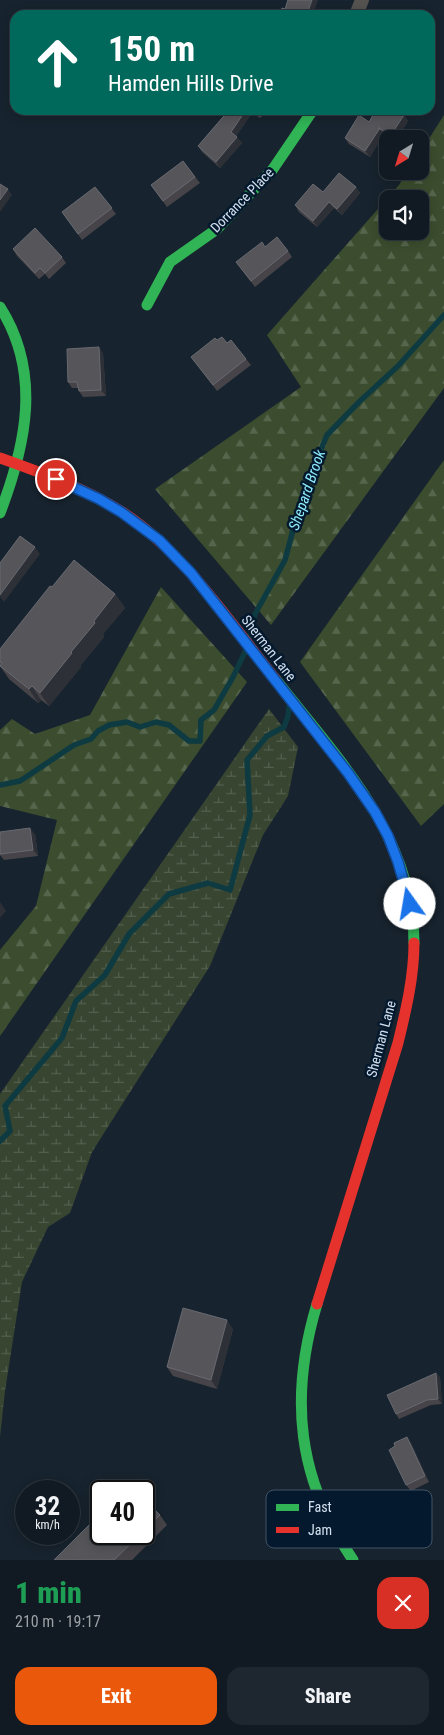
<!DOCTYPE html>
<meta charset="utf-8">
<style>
:root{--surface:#111a22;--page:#1e272f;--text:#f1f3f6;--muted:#9ca1a5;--line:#303840;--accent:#ea580c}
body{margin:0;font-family:"Roboto Condensed",sans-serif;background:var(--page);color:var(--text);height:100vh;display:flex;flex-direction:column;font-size:19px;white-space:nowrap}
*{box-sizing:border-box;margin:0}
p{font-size:16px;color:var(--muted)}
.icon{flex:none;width:28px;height:28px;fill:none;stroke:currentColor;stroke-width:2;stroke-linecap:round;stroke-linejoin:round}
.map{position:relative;height:1560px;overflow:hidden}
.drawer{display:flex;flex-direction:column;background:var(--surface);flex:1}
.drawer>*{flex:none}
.top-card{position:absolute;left:10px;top:10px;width:425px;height:105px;border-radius:15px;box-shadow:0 2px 12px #0003,0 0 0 1px var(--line);background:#00695c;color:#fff;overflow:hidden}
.needle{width:32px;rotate:218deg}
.buttons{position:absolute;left:379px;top:130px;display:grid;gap:10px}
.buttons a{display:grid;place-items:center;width:50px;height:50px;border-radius:10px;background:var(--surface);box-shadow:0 2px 12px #0003,0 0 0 1px var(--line);font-size:25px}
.speed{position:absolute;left:15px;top:1480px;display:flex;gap:10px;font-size:25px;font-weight:700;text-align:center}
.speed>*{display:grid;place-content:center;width:65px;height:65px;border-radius:50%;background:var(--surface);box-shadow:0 2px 12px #0003,0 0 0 1px var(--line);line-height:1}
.speed small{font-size:12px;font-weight:400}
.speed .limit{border:2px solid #111;border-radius:8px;background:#fff;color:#111}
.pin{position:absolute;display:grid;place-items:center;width:42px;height:42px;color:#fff;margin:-21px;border:2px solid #fff;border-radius:50%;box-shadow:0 1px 5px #0007}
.me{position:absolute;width:55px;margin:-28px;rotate:347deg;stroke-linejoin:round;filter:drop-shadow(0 0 4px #0008)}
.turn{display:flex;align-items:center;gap:18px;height:105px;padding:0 15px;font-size:22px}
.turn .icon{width:65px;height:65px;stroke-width:2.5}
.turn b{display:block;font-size:35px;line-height:42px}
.round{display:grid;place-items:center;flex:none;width:52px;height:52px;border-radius:15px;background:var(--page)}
.overview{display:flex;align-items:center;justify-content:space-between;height:85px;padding:0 15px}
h1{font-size:30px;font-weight:800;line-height:38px;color:#1e9e55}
.primary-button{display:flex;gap:10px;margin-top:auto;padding:10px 15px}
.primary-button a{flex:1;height:58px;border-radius:15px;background:var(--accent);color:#fff;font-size:20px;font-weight:800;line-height:58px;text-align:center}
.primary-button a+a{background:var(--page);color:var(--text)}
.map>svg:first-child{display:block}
</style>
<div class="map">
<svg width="444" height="1560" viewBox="0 0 444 1560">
<defs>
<pattern id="forest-firs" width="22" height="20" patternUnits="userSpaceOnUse" patternTransform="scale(1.25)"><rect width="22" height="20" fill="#3b4d2e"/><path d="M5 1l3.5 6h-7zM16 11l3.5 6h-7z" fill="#56664d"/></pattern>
<pattern id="wetland-marsh" width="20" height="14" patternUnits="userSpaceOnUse" patternTransform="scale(1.25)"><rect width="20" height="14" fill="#384530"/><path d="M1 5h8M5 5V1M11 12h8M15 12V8" fill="none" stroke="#54604e"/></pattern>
</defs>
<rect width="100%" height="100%" fill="#17232e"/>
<g fill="url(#forest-firs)" fill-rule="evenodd">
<path d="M444,115V388L271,625L155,489L301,387L267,335L399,185L408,171H420V153ZM388,199H420V231H388Z"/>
<path d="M444,460V804L421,826L300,662Z"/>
<path d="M161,587L247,682L0,1036V950L36,906L57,820L0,806V730L12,719L35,734L90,715Z"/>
</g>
<path fill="url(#wetland-marsh)" d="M269,709L298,747L288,796L263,835L210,966L92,1152L70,1213L48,1227L22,1282L5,1391L0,1437V1094Z"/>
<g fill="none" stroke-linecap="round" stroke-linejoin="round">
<g stroke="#0e3a42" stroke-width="5.5">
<path d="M249,639L255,614L285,560L303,493L327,435L359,402L398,366L444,315"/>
<path d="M0,785L20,781L74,745L91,739L98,731L109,725L127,722L140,727L156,722L169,725L189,741H200L201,720L214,710L233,677L245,652"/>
<path d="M0,1141L10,1131L5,1106L62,1038L76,1001L105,975L129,934L169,894L208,883L230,890L250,815L247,760L267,736L284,727L288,716L289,707"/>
</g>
<path stroke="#545350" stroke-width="14" d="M356,15L362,0"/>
<g stroke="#30b455" stroke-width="11">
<path d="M147,305L170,262L217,229L273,169L313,110"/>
<path d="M0,307C42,373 26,445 0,513"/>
<path d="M276,680C337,758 414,836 414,943"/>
<path d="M317,1304C289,1397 297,1479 353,1560"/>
</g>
<g stroke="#e5322d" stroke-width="11">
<path d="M0,458C42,473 84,488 122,512C184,552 230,623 276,680"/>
<path d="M317,1304L398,1043C406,1010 414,977 414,943"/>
</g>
</g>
<g fill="#464448">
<path d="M229,110H269L260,118L252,113L236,136L242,143L220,168L202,152L198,146Z"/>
<path d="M404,115L408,121L397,139H391L384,134L370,157L349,144L345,138L369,122Z"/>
<path d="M183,161L200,183L167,207L151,185Z"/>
<path d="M95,187L116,214L82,240L62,212Z"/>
<path d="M356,187L360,193L342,215L334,208L317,227L299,212L295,205L323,192Z"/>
<path d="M265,247L288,251L292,257L255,287L236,262Z"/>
<path d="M13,249L62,257L66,263L49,279L45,274L39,279L17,256Z"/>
<path d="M217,340L227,343L246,359L251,365L217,391L191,357Z"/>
<path d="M103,353L106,396L83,397L79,391L78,388H72L68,382Z"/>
<path d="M52,587L115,594L125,608L103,634L104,637L80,666L81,667L49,706L41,700L38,703L9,679L0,666V649Z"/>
<path d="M0,832L35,834L38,856L4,860L0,855Z"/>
<path d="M233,1329L217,1389L173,1376L167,1367Z"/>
<path d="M440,1377L442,1404L431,1405L399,1419L396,1414Z"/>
<path d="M411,1443L429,1482L411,1491L406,1485Z"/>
<path d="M144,1499L160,1515L167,1525L132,1560H54L101,1534H144Z"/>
</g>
<g fill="#2d3036">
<path d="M312,0H318L313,15H307V14Z"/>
<path d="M432,37L436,44L430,58V42Z"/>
<path d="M246,110H250L252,113L235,138L231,132Z"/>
<path d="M404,115L408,121L397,139H393L391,135Z"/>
<path d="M380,128L384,134L370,157L365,151Z"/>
<path d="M237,137L242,143L220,168L216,162Z"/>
<path d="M356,187L360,193L342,215L337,209Z"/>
<path d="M8,189L12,195L0,212V200Z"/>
<path d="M329,202L334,208L317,227L313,221Z"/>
<path d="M99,347L103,353L106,396L101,390Z"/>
<path d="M35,547L40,554L4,602L0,597V595Z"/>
<path d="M115,594L125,608L103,634L104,637L80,666L81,667L49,706L40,693L94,621Z"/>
<path d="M32,686L41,700L38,703L29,689Z"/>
<path d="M30,828L35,834L38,856L33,850Z"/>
<path d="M0,902L6,911L0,918Z"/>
<path d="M227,1320L233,1329L217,1389L211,1380Z"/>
<path d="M436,1373L440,1377L442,1404L438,1399Z"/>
<path d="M407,1437L411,1443L429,1482L425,1476Z"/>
</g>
<g fill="#55555a" stroke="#696a71">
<path d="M288,0H312L307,14L301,12L300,15H279L282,8L285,9Z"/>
<path d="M229,110H246L231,132L237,137L216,162L198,146Z"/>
<path d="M376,110H396L404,115L391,135L378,128H380L365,151L345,138L359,115L369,122Z"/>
<path d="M183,161L195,177L163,201L151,185Z"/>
<path d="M339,173L356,187L337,209L329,202L313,221L295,205L313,184L323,192Z"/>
<path d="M0,184L8,189L0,200Z"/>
<path d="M95,187L112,208L78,234L62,212Z"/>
<path d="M35,228L62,257L45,273L40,268L35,273L13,249Z"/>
<path d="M277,237L288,251L251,281L236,262L262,242L265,247Z"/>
<path d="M222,337L227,343L231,340L246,359L213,385L191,357L215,338L217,340Z"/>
<path d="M99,347L101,390L79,391L77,382H68L67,349Z"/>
<path d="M20,536L35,547L0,595V563Z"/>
<path d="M74,560L115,594L94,621L95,623L71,652L72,653L40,693L32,686L29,689L0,666L2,663L0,662V649L50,586L52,587Z"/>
<path d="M30,828L33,850L0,854V832Z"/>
<path d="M183,1308L227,1320L211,1380L167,1367Z"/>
<path d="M436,1373L438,1399L427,1400L396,1414L387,1395Z"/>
<path d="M407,1437L425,1476L406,1485L389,1450L395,1446L394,1443Z"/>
<path d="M129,1485L136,1491H123Z"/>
<path d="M144,1499L160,1515L144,1531Z"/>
<path d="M101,1513V1534H141L114,1560H54Z"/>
</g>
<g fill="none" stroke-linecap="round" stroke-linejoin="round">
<defs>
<path id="route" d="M56,479L99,499L121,512L159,540L191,573L348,773L375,812L388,836L398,862L410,904"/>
</defs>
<use href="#route" stroke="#114b97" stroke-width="12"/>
<use href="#route" stroke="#1a73e8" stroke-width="9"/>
</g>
<g text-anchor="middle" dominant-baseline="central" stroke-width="5" stroke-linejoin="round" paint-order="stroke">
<g font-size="14" fill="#d3e0ef" stroke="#04192d">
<text transform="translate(242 200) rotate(-46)">Dorrance Place</text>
<text transform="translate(269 648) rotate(52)">Sherman Lane</text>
<text transform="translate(381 1039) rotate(-75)">Sherman Lane</text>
</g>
<g font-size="15" font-style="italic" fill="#8fedff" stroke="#04192d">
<text transform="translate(307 490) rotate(-71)">Shepard Brook</text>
</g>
</g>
<rect x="266" y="1490" width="166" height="58" rx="8" fill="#04192d" stroke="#425567" stroke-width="1"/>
<rect x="276" y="1504" width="23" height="7" fill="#30b455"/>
<rect x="276" y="1527" width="23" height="6" fill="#e5322d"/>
<g font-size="14" fill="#d3e0ef">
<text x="308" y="1512">Fast</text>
<text x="308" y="1535">Jam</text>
</g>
</svg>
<div class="buttons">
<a><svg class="needle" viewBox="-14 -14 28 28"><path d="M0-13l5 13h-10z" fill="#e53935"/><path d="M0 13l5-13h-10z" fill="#9ca1a5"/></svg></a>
<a><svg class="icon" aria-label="sound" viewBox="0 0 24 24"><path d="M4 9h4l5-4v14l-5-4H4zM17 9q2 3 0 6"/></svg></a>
</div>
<div class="speed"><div>32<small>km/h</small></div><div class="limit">40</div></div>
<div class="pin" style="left:56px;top:479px;background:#d93025"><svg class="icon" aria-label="arrive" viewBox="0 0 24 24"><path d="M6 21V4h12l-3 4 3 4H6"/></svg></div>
<svg class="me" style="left:410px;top:904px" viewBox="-20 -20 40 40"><circle r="19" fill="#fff"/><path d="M0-13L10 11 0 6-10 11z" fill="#1a73e8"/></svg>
<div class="top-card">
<div class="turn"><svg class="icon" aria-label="ahead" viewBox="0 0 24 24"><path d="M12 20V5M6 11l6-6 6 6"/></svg><div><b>150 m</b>Hamden Hills Drive</div></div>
</div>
</div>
<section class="drawer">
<div class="overview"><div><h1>1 min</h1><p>210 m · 19:17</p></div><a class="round" style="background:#d93025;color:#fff"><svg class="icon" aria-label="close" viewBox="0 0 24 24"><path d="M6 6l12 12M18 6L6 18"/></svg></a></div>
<div class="primary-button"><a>Exit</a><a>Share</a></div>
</section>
